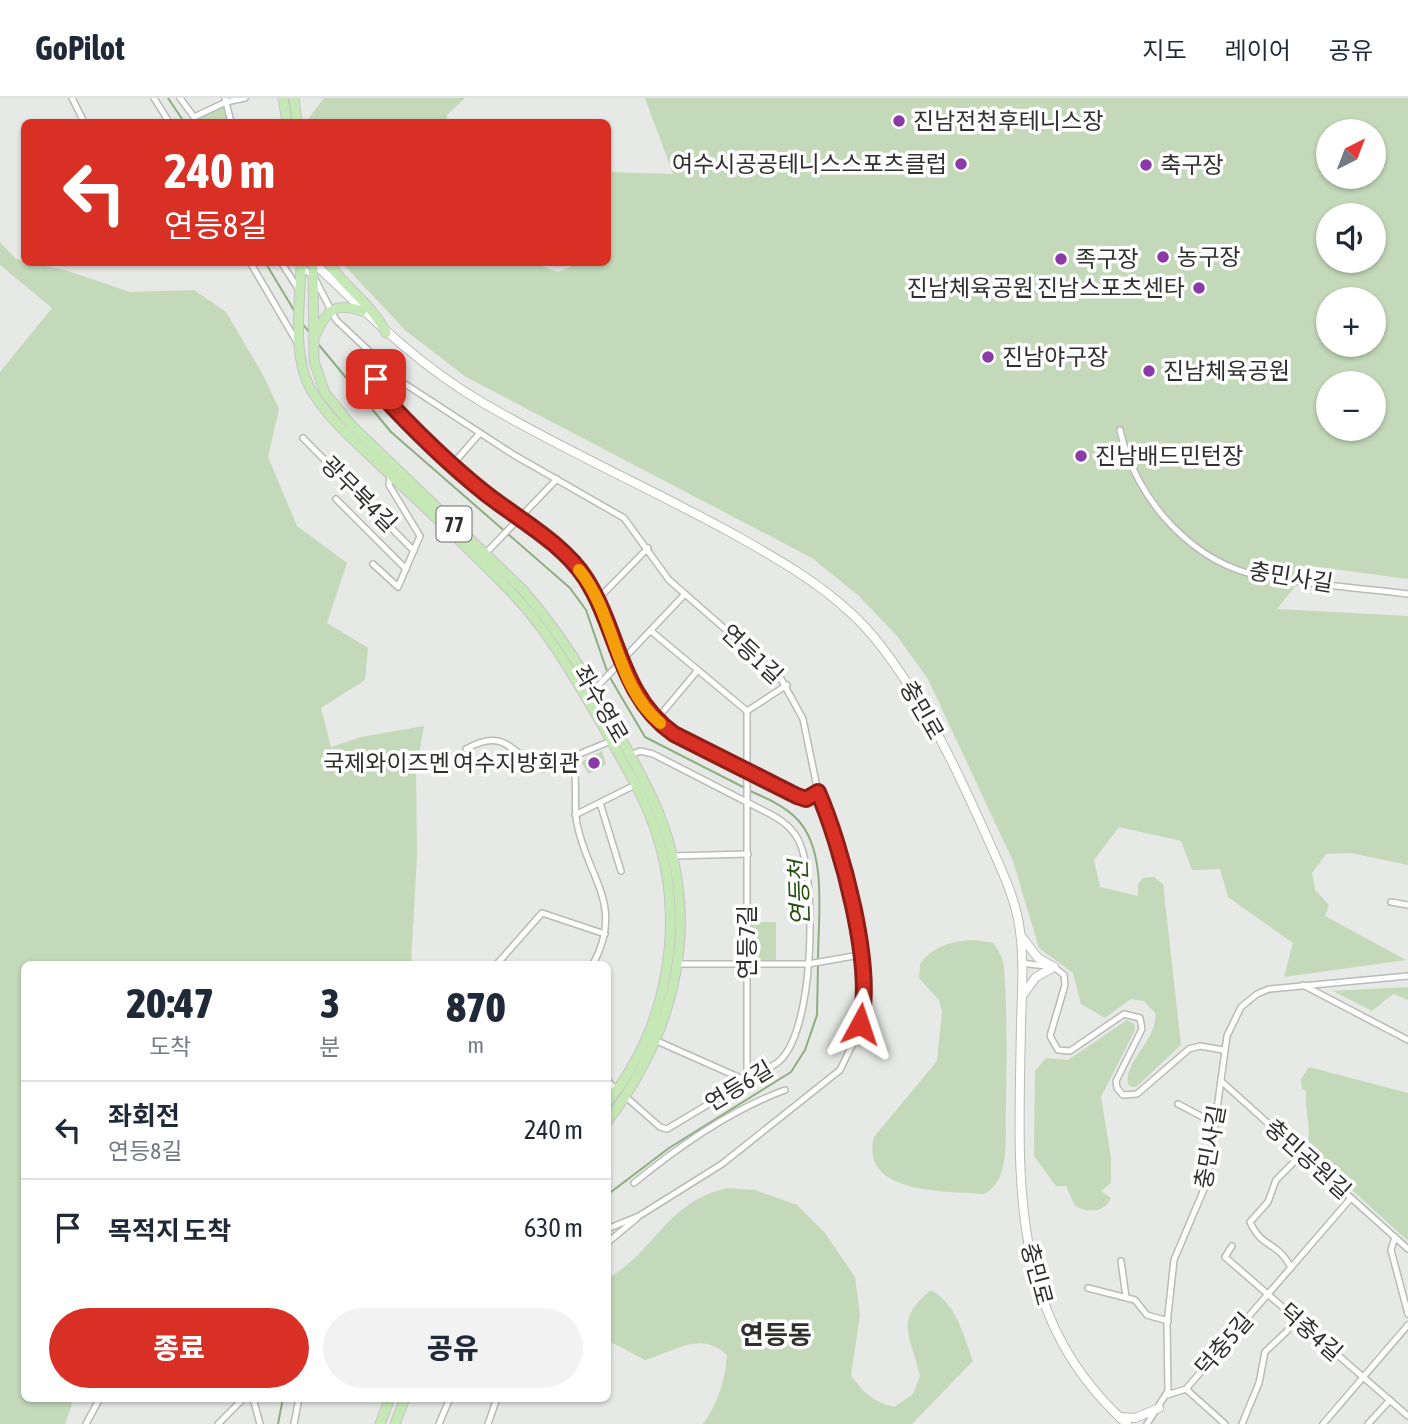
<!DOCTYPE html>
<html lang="ko">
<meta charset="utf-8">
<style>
:root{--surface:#fff;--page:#f2f2f3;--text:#1f2937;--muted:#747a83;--line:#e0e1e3;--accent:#d93025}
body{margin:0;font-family:"Asap Condensed","Noto Sans KR",sans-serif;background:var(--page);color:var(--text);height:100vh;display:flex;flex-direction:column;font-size:26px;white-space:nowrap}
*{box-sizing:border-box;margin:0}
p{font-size:23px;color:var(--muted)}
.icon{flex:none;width:38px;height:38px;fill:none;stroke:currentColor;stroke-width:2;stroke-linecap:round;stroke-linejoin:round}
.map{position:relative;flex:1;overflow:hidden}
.details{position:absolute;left:21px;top:863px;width:590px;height:441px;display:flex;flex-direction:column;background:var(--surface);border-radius:10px;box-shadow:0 2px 5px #0004}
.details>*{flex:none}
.guide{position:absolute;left:21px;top:21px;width:590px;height:147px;border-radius:10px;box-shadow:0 2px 5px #0004;background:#d93025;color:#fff;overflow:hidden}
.needle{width:46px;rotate:42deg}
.buttons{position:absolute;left:1316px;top:21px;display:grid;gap:14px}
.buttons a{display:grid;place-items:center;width:70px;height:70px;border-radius:50%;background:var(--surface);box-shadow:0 2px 5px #0004;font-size:35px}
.pin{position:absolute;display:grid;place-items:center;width:60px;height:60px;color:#fff;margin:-30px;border-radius:14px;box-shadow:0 4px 10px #0006}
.me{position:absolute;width:77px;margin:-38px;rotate:5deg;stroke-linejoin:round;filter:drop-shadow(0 0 5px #0008)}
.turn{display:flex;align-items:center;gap:24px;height:147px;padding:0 28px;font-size:32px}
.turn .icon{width:91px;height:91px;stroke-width:2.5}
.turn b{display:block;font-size:49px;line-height:60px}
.eta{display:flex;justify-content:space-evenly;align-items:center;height:119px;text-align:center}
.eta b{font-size:42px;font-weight:800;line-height:49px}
.button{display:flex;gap:14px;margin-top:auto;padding:14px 28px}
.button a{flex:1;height:80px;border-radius:42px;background:var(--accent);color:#fff;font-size:28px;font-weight:800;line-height:80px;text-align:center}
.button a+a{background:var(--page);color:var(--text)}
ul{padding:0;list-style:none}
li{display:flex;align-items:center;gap:21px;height:98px;padding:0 28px;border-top:2px solid var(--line)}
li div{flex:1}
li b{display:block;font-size:26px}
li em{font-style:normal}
header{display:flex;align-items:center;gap:42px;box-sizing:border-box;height:98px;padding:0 35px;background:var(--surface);border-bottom:2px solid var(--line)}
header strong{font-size:33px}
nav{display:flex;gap:38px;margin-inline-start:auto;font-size:24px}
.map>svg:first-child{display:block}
</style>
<header>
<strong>GoPilot</strong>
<nav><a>지도</a><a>레이어</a><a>공유</a></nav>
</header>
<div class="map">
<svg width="1408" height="1326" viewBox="0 0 1408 1326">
<rect width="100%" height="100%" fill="#e6e9e5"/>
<g fill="#c3d9b9" fill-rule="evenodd">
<path d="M324,0H465L447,17V24H306Z"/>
<path d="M645,0H1408V481L1311,468L1277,511L1408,518V767L1351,755L1326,756L1312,775L1315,792L1329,807L1325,818L1406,862L1284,879L1293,845L1228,799L1220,771L1192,772L1181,743L1119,729L1094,762L1100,789L1138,798V786L1143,780L1154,779L1163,786L1181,947L1136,989L1129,988C1120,967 1160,939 1155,915L1144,903L1131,901L1105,920L1081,906L1073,875L1039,850L1013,763L928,581L897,538L859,498L812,460L466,279L406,233L342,165L530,164L558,174L580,165L607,164V74L673,76ZM1328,33H1374V79H1328ZM1328,117H1374V163H1328ZM1328,201H1374V247H1328ZM1328,285H1374V331H1328Z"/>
<path d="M221,9L225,10L228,24L192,23Z"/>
<path d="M0,144L15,160L24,164L65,172L130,194L194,192L226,214L263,277L279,311L268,359L297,428L347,465L327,525L368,550L365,582L321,610L331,649L361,639L424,628L416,673L417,757L411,866H24V1300H74L65,1326H0V274L52,210L0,167Z"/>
<path d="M602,653L606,666L589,676L581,664Z"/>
<path d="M751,824H776V864L751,861Z"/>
<path d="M974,842L993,845C999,853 1003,860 1004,869C1007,913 1007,960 1006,1005C1005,1028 1008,1054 1001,1076C998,1084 992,1092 984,1096C948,1093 859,1097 874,1039L937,963L942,913L939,902L919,880L920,866C933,848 952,843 974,842Z"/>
<path d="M1408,889V902L1393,896L1372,913L1333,893Z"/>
<path d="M1127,922L1134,926L1135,932L1101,999L1111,1060V1085L1101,1093L1111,1100C1104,1115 1089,1115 1075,1108L1066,1088H1056L1034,1058L1035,973L1046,960L1068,962Z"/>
<path d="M1309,969L1408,995V1143L1307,1051C1312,1031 1305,1015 1306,993L1302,991L1301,981Z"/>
<path d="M727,1090L755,1092L797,1107L825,1135L855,1179L860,1217L851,1277C863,1294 873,1304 894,1309L913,1296L920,1278C911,1238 893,1223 931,1192C957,1207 963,1236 973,1263L912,1326H703C717,1307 726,1281 727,1257C700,1232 675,1253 645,1262L607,1242V1181C658,1151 665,1105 727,1090Z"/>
</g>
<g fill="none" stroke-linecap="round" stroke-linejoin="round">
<g stroke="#8ead81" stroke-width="2">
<path d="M168,0L184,24"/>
<path d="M265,164L295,214"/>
<path d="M302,225L309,234"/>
<path d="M319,247L391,334L570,490L586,512L607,573"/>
<path d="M609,578L645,639L745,690"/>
<path d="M750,693C766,700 785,708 797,721C828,753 818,819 818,862"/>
<path d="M607,1097L669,1050L791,974L805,952L817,917L818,867"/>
<path d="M278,1326L283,1300"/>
</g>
<defs>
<g id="street">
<path d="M72,0L84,24"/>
<path d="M154,0L169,24"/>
<path d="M180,0L194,19L226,4L245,0"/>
<path d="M225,0L231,24"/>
<path d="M250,164L298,246"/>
<path d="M281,164L299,192"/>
<path d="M301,169L314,179L336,222L402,284L514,357L624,420L669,482L780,579L803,621L818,694L836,739L852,805L864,904L854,943L840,972L722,1066L639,1118L607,1131"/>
<path d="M383,269L375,282L376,290L408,325L452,367L580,472L595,497L626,577L651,617L674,636L797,698L806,701L818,694"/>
<path d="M1120,332C1135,401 1193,467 1265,479C1312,487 1361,490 1408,496"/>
<path d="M303,340L414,453"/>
<path d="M452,367L480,335"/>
<path d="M336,401L406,471"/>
<path d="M484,457L557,381"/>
<path d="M373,466L398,489L420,438L389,387L390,376"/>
<path d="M597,502L648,450"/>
<path d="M651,533L747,613V983"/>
<path d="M594,592L685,496"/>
<path d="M747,613L787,587"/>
<path d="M656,622L698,572"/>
<path d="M466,651C507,628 511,657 543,671L611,643"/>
<path d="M571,661C579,680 573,706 577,726C588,781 625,807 593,866"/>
<path d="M600,705L621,773"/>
<path d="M575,717L635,687"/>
<path d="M673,758L748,756"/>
<path d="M1391,804L1408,807"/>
<path d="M1021,865L1054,869L1064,877L1065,887L1050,938L1058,952L1070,953L1124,916L1140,920L1142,931L1116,983L1117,990L1123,997L1137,996L1189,951L1200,948L1223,952"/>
<path d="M497,866L542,815L605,836"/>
<path d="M678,866H808L860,857"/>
<path d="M1303,887L1408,942"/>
<path d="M657,943L747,983"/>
<path d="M607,982L617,993"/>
<path d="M1221,983L1408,1151"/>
<path d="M626,999L660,1029L667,1031L777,965C815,937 816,789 801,748C796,734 785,724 772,717L653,656L640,653L630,657"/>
<path d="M1178,1006L1216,1026"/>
<path d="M634,1085C679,1048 730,1012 785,992"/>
<path d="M1395,1139L1391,1152L1408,1216"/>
<path d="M607,1145L637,1120"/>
<path d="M1232,1148L1225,1159L1408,1318"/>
<path d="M1121,1163L1126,1199"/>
<path d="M1291,1170C1277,1142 1263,1152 1250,1124L1268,1104L1276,1082L1302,1056"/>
<path d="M1088,1190L1135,1202L1147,1217L1168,1223"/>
<path d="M1186,1291L1225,1326"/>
<path d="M1167,1297L1186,1291L1351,1100"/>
<path d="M253,1300L260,1326"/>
<path d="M86,1326L100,1300"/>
<path d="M218,1326L244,1300"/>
<path d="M294,1326L299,1300"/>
<path d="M439,1326L450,1300"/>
<path d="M488,1326L497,1300"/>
<path d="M1147,1326L1168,1293L1167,1226L1174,1162L1207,1084L1227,938L1241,909L1257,896L1269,891L1408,878"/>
<path d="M1242,1326L1259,1285L1265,1254L1287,1233L1295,1220"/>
<path d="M1323,1326L1408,1227"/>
<path d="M1368,1326L1390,1302"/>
</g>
<g id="secondary">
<path d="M313,164C367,216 419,268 485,306C567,354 654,392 737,438C778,461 818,484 852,516C874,536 893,563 909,588C940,635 964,688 987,739C1000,769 1016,800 1020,833C1024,863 1022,895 1021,925C1019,1074 1005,1217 1127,1326"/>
<path d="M1021,838L1038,860L1054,869"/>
<path d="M1022,898L1036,879L1054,869"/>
<path d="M1119,1319L1135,1320L1159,1310"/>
</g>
<g id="primary">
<path d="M283,0L287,24"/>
<path d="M294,0L297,24"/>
<path d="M301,164C301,203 291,254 310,290C327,320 356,344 381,368C426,410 471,452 514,497C549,534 574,579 600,623C619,658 642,693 655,731C687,824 668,930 607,1005"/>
<path d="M313,164L314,263L325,295L352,328L522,491C559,533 587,579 614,628C630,656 646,684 658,713C703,824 677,931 607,1024"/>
<path d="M328,164C345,190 373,207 386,235"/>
<path d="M316,236C327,211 336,204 362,213"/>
<path d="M380,1326L390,1300"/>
<path d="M395,1326L405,1300"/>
</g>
</defs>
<use href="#street" stroke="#b8bbb7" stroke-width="8"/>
<use href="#secondary" stroke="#b8bbb7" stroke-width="10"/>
<use href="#primary" stroke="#c5c5c4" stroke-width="11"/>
<use href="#street" stroke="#fff" stroke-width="5"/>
<use href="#secondary" stroke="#fff" stroke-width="8"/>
<use href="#primary" stroke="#c6e8b6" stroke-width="9"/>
</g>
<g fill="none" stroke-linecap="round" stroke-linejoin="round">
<defs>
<path id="route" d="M376,281L377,292C411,329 446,364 485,395C518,421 563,445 586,481C619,533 620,598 674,636L797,698L806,701L818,694C841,747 875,869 860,926"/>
</defs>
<use href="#route" stroke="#8d1f18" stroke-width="18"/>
<use href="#route" stroke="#d93025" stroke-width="12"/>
<path stroke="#f59e0b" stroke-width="12" d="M579,472C616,517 614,586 660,625"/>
</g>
<g fill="#8c3aa8" stroke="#fff" stroke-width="2.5">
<circle cx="899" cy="23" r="7"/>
<circle cx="961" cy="66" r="7"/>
<circle cx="1146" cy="67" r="7"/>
<circle cx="1163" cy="159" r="7"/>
<circle cx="1061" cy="161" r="7"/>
<circle cx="1199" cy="190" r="7"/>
<circle cx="988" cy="259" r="7"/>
<circle cx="1149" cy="273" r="7"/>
<circle cx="1081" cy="358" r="7"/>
<circle cx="594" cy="665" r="7"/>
</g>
<g text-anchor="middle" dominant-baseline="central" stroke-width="7" stroke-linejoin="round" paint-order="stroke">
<rect fill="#fff" stroke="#6d6d6d" stroke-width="2" x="436.5" y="408.5" width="35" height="35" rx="5"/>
<g font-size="21" font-weight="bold" fill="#2f2f2e">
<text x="454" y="426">77</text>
</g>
<g font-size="23" fill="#2f2f2e" stroke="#fff" text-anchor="start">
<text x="913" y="23">진남전천후테니스장</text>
<text x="947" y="66" text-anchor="end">여수시공공테니스스포츠클럽</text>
<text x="1160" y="67">축구장</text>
<text x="1177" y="159">농구장</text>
<text x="1075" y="161">족구장</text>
<text x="1185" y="190" text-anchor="end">진남체육공원 진남스포츠센타</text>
<text x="1002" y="259">진남야구장</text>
<text x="1163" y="273">진남체육공원</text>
<text x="1095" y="358">진남배드민턴장</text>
<text x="580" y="665" text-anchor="end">국제와이즈멘 여수지방회관</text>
</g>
<g font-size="23" fill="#2f2f2e" stroke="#fff">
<text transform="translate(359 396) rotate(45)">광무북4길</text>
<text transform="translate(1291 479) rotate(9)">충민사길</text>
<text transform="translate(752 556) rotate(43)">연등1길</text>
<text transform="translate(601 606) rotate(60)">좌수영로</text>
<text transform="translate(922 612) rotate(60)">충민로</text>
<text transform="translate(747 844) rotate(-90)">연등7길</text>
<text transform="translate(739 988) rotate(-31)">연등6길</text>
<text transform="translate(1210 1049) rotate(-80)">충민사길</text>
<text transform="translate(1308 1061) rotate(42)">충민공원길</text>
<text transform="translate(1037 1176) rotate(75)">충민로</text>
<text transform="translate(1311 1234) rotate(41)">덕충4길</text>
<text transform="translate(1224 1246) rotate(-49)">덕충5길</text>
</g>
<g font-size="24" font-style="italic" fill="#274f10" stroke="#fff">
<text transform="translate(799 795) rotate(-92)">연등천</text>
</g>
<g font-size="26" font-weight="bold" fill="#2f2f2e" stroke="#fff">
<text x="776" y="1237">연등동</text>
</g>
</g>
</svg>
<div class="buttons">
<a><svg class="needle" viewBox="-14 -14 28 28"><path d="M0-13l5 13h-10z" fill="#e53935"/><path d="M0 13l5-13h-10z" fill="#747a83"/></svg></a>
<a><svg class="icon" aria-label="sound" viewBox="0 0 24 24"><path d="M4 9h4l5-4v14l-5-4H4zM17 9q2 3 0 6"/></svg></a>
<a>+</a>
<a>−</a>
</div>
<div class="pin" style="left:376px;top:281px;background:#d93025"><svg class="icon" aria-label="arrive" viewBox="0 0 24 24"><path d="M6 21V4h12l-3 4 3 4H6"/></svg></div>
<svg class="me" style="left:860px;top:926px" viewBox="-20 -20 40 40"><path d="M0-17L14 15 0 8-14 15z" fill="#d93025" stroke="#fff" stroke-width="4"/></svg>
<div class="guide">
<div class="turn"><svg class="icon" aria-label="left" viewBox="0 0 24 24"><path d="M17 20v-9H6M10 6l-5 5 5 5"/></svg><div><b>240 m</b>연등8길</div></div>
</div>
<section class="details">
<div class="eta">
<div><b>20:47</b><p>도착</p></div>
<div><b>3</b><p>분</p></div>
<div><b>870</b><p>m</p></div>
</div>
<ul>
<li><svg class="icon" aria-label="left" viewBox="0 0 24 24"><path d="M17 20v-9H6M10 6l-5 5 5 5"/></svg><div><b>좌회전</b><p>연등8길</p></div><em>240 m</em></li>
<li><svg class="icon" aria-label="arrive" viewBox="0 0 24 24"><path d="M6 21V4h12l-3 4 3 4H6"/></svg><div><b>목적지 도착</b></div><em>630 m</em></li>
</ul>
<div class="button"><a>종료</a><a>공유</a></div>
</section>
</div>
